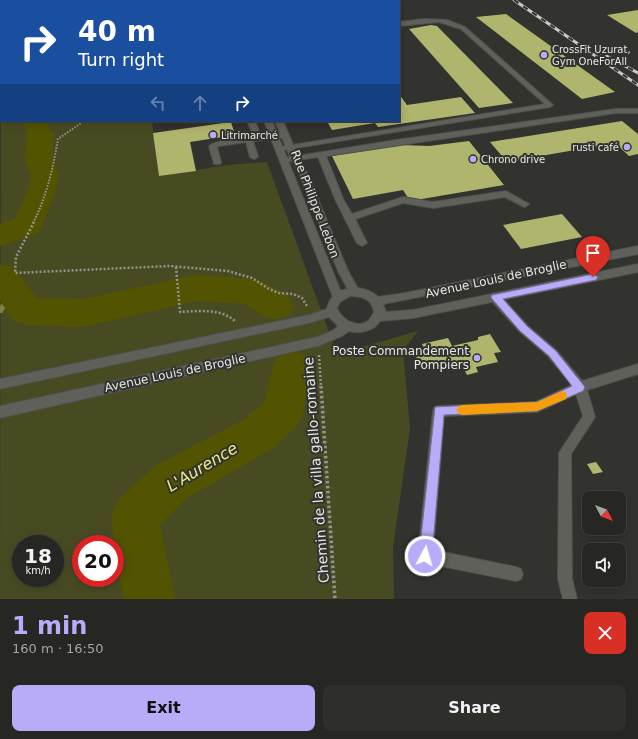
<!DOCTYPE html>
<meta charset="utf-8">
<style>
:root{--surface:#262622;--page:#2e2e2a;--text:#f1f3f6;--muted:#a4a5a5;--line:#424340;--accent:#b8abf7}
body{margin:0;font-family:"DejaVu Sans",sans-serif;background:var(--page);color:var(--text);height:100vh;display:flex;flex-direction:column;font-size:15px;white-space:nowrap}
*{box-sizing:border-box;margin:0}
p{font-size:13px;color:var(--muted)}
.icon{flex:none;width:22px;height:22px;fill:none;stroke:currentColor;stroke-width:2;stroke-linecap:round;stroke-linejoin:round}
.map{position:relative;height:599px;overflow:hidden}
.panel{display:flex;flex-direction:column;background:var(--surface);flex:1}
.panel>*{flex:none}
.top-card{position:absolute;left:0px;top:0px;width:400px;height:122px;box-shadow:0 2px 10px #0003,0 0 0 1px var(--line);background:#1a4fa0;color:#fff;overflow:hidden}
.needle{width:26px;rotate:131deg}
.controls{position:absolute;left:582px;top:491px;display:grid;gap:8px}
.controls a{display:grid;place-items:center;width:44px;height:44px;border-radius:8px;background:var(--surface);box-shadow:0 2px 10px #0003,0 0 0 1px var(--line);font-size:20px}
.speed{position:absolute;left:12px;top:535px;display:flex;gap:8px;font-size:20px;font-weight:700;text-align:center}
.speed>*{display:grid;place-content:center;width:52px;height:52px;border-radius:50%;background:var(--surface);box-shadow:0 2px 10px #0003,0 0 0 1px var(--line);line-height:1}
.speed small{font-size:10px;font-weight:400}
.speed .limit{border:6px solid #d22;background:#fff;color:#111}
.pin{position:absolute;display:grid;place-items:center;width:34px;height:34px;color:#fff;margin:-41px -17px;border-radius:50% 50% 50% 0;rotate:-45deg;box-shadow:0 0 4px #0007}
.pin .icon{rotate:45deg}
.me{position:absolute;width:44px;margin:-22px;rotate:6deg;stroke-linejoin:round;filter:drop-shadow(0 0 3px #0008)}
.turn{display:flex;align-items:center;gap:14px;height:84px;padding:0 12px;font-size:18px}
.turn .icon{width:52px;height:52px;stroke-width:2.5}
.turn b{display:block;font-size:28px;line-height:34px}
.lanes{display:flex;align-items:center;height:38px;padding:0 12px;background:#0003;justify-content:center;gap:20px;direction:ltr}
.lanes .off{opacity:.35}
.round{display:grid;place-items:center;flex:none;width:42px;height:42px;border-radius:8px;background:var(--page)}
.summary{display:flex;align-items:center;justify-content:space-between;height:68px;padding:0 12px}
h1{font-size:24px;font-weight:800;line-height:30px;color:var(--accent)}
.action{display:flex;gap:8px;margin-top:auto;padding:8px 12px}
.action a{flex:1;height:46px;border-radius:8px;background:var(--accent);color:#111;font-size:16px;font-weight:800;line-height:46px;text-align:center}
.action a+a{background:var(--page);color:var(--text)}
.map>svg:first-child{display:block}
</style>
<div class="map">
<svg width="638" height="599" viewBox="0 0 638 599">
<rect width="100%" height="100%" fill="#32322e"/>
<path fill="#484b22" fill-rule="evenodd" d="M1,10V121H152L159,176L227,165L267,162L337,354L418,331L403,350L410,428L393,547L394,599H0ZM21,544H55V578H21ZM81,544H115V578H81Z"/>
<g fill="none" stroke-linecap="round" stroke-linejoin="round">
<path fill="#7f8045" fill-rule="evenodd" d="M11,290H13L16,292L2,313H0V306Z"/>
<g fill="#525401" fill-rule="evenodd">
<path d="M22,121H48L47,123L53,134V160L59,175L56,190L42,226L38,233L0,246V224L15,219L28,190L31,175L25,160L27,134Z"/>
<path d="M0,264L12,267L37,298L83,299L196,275L253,279L265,283L288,296L293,306L288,316L275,319L262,316L246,304L196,301L83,327L27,325L14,321L0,301Z"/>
<path d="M292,351L306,356L311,367L303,413L297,426L273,448L187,498L160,525L175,599H123L111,517L118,500L155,466L243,420L264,403L273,367L278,356Z"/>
</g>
</g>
<g fill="#b0b56d">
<path d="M638,10V32L636,33L607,15Z"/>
<path d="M506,14L615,92L582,99L476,17Z"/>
<path d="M431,25L437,26L513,103L479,108L409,29Z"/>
<path d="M399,94L407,105L461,97L475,113L378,127L375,123L332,130L327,121H399Z"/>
<path d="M622,121L638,134V154L629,156L615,143L507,162L490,142Z"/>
<path d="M231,122L235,135L190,142L196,171L159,176L153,133Z"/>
<path d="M469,141L504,185L410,201L403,190L353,199L332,156L401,145L429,146Z"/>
<path d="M562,214L582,237L521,249L503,225Z"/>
<path d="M490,334L501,352L494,353L498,362L476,367L478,372L467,375L463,367L451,369L449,365L429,370L424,360L418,361L413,350L424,348L422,344L448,338L452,346L478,340V337Z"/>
<path d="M596,462L603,472L593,474L587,464Z"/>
</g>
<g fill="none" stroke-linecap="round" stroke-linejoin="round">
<defs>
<g id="service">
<path d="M183,0H189L190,1H184Z"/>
<rect x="254" y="0" width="6" height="1"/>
<path d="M266,0H279L265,1Z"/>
<rect x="289" y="0" width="6" height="1"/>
<path d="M327,0H333L334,1H328Z"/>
<path d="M424,19L447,20L465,27L553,105L550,107L277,151L276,149L280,147L545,104L461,29L439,22L399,26V22Z"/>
<path d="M616,109H638V113H616L326,156L344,201L352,214L403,197L433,202L506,191L529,204L525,207L522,206L505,197L433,208L403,203L355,219L367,243L362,246L357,243L336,201L318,157L285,162L281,160L285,158L396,140Z"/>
<path d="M247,121H255L261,136L285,133L289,135L285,137L253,141L258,157L254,159L250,157L246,142L219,146L217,147L221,162L220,164H214L209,146C217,139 243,138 254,137Z"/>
<path d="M495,293L499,294L528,326L556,350L582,381L638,364V374L587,390L595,417L571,454L572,579L577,599H563L558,579L559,453L583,416L576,394L537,412L444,416L433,550L516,567L521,569L523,574L521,579L516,581L425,563L420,561L418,556L433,411L435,407L439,406L536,402L572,385L548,356L520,332L491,300L490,297L491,294Z"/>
</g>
<g id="tertiary">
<rect x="218" y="0" width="6" height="1"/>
<rect x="228" y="0" width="6" height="1"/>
<path d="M264,121H272L343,297L342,300L338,301L334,300L333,297Z"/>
<path d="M275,121H283L299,159L307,173L348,271L360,292L359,295H351L338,271L299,173L291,159Z"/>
</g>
<path id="secondary" d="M638,246V254L383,304L386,312L413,310L638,264V272L413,318L380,321C374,331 360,334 349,331L342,336L318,346L0,418V406L317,337L334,330L338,326L329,317L309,323L0,389V379L309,315L327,309C331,286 362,282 378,297L405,293ZM350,296C362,296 372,299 374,312C373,314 371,318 369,320C358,330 341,319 337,308L340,302Z"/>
</defs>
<use href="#service" stroke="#4f4f4c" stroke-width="2"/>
<use href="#tertiary" stroke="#4f4f4c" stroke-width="2"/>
<use href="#secondary" stroke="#4f4f4c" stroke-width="2"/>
<path stroke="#949491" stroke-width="2" stroke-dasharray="1.5 1.5" stroke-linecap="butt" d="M33,223C47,196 53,168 58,139L84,121"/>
<g stroke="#949491" stroke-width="2.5" stroke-dasharray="2 2" stroke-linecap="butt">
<path d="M34,222L16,257L15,273L170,266L228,271L252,278L269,289L279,293L293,294L302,298L307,306"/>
<path d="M176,267L180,312C198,311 220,308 235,321"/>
<path d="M319,355L321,387"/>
</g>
<path stroke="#949491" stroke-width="3.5" stroke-dasharray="2.5 2.5" stroke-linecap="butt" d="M321,386L335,599"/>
<use href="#service" fill="#60605b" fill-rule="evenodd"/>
<use href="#tertiary" fill="#60605b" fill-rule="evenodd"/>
<use href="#secondary" fill="#60605b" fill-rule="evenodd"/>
<defs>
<g id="rail">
<path d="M514,0L638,85"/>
<path d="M599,52L638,73"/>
</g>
</defs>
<use href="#rail" stroke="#cacac7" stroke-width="3"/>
<use href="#rail" stroke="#32322e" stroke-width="2" stroke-dasharray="5.5" stroke-linecap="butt"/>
</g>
<path fill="#b8abf7" stroke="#786fa1" d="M593,274L598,277L596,280L503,299L527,326L556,351L585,387L583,391L537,411L444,415L432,556L430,560L425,562L421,560L419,556L435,407L537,402L572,386L549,356L520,331L492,299L491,297L492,295Z"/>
<path fill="#f59e0b" d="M562,391L566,392L567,395L566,399L537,411L462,415L458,413L456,410L458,407L462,405L537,402Z"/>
<g fill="#b8abf7" stroke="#32322e" stroke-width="1.5">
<circle cx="544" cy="55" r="4"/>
<circle cx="213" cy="135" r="4"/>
<circle cx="627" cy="147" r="4"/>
<circle cx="473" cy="159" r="4"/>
<circle cx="477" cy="358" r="4"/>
</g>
<g text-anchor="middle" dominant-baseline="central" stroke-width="4" stroke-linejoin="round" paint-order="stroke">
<g font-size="10" fill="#e7e7e5" stroke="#32322e" text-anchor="start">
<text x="552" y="49">CrossFit Uzurat,<tspan x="552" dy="12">Gym OneForAll</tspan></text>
<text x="221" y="135">Litrimarché</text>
<text x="619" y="147" text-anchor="end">rusti café</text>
<text x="481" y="159">Chrono drive</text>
</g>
<g font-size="12" fill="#e7e7e5" stroke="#32322e">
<text transform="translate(315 204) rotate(69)">Rue Philippe Lebon</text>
<text transform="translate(496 279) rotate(-12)">Avenue Louis de Broglie</text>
<text transform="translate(175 373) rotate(-12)">Avenue Louis de Broglie</text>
</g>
<g font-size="12" fill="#e7e7e5" stroke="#32322e" text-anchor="end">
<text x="469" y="351">Poste Commandement<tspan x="469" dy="14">Pompiers</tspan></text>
</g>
<g font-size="14" fill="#e7e7e5" stroke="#32322e">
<text transform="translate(316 470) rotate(-94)">Chemin de la villa gallo-romaine</text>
</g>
<g font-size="16" font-style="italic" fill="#e6ec87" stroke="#32322e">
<text transform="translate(202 467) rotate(-31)">L'Aurence</text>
</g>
</g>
</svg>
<div class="controls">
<a><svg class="needle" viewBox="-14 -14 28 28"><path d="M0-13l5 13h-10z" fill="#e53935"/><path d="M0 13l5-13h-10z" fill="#a4a5a5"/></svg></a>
<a><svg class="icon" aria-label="sound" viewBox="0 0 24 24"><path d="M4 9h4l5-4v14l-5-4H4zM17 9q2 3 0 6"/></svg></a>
</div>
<div class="speed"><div>18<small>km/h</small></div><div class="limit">20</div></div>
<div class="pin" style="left:593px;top:277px;background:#d93025"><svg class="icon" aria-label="arrive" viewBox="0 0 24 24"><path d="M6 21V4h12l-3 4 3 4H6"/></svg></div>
<svg class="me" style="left:425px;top:556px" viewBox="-20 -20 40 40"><circle r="17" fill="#b8abf7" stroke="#fff" stroke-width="3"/><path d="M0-11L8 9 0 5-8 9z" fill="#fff"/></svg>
<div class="top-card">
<div class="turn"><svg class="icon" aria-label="right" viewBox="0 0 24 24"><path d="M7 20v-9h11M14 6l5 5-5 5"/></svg><div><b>40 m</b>Turn right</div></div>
<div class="lanes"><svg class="icon off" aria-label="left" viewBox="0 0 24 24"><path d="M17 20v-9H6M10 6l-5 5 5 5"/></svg><svg class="icon off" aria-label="ahead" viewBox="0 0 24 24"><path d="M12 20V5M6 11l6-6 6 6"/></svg><svg class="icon" aria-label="right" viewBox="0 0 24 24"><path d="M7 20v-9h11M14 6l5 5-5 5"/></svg></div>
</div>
</div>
<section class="panel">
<div class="summary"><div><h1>1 min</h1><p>160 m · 16:50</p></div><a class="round" style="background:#d93025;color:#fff"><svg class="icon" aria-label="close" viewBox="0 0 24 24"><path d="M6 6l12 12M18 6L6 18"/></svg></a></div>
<div class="action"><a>Exit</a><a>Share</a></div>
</section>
